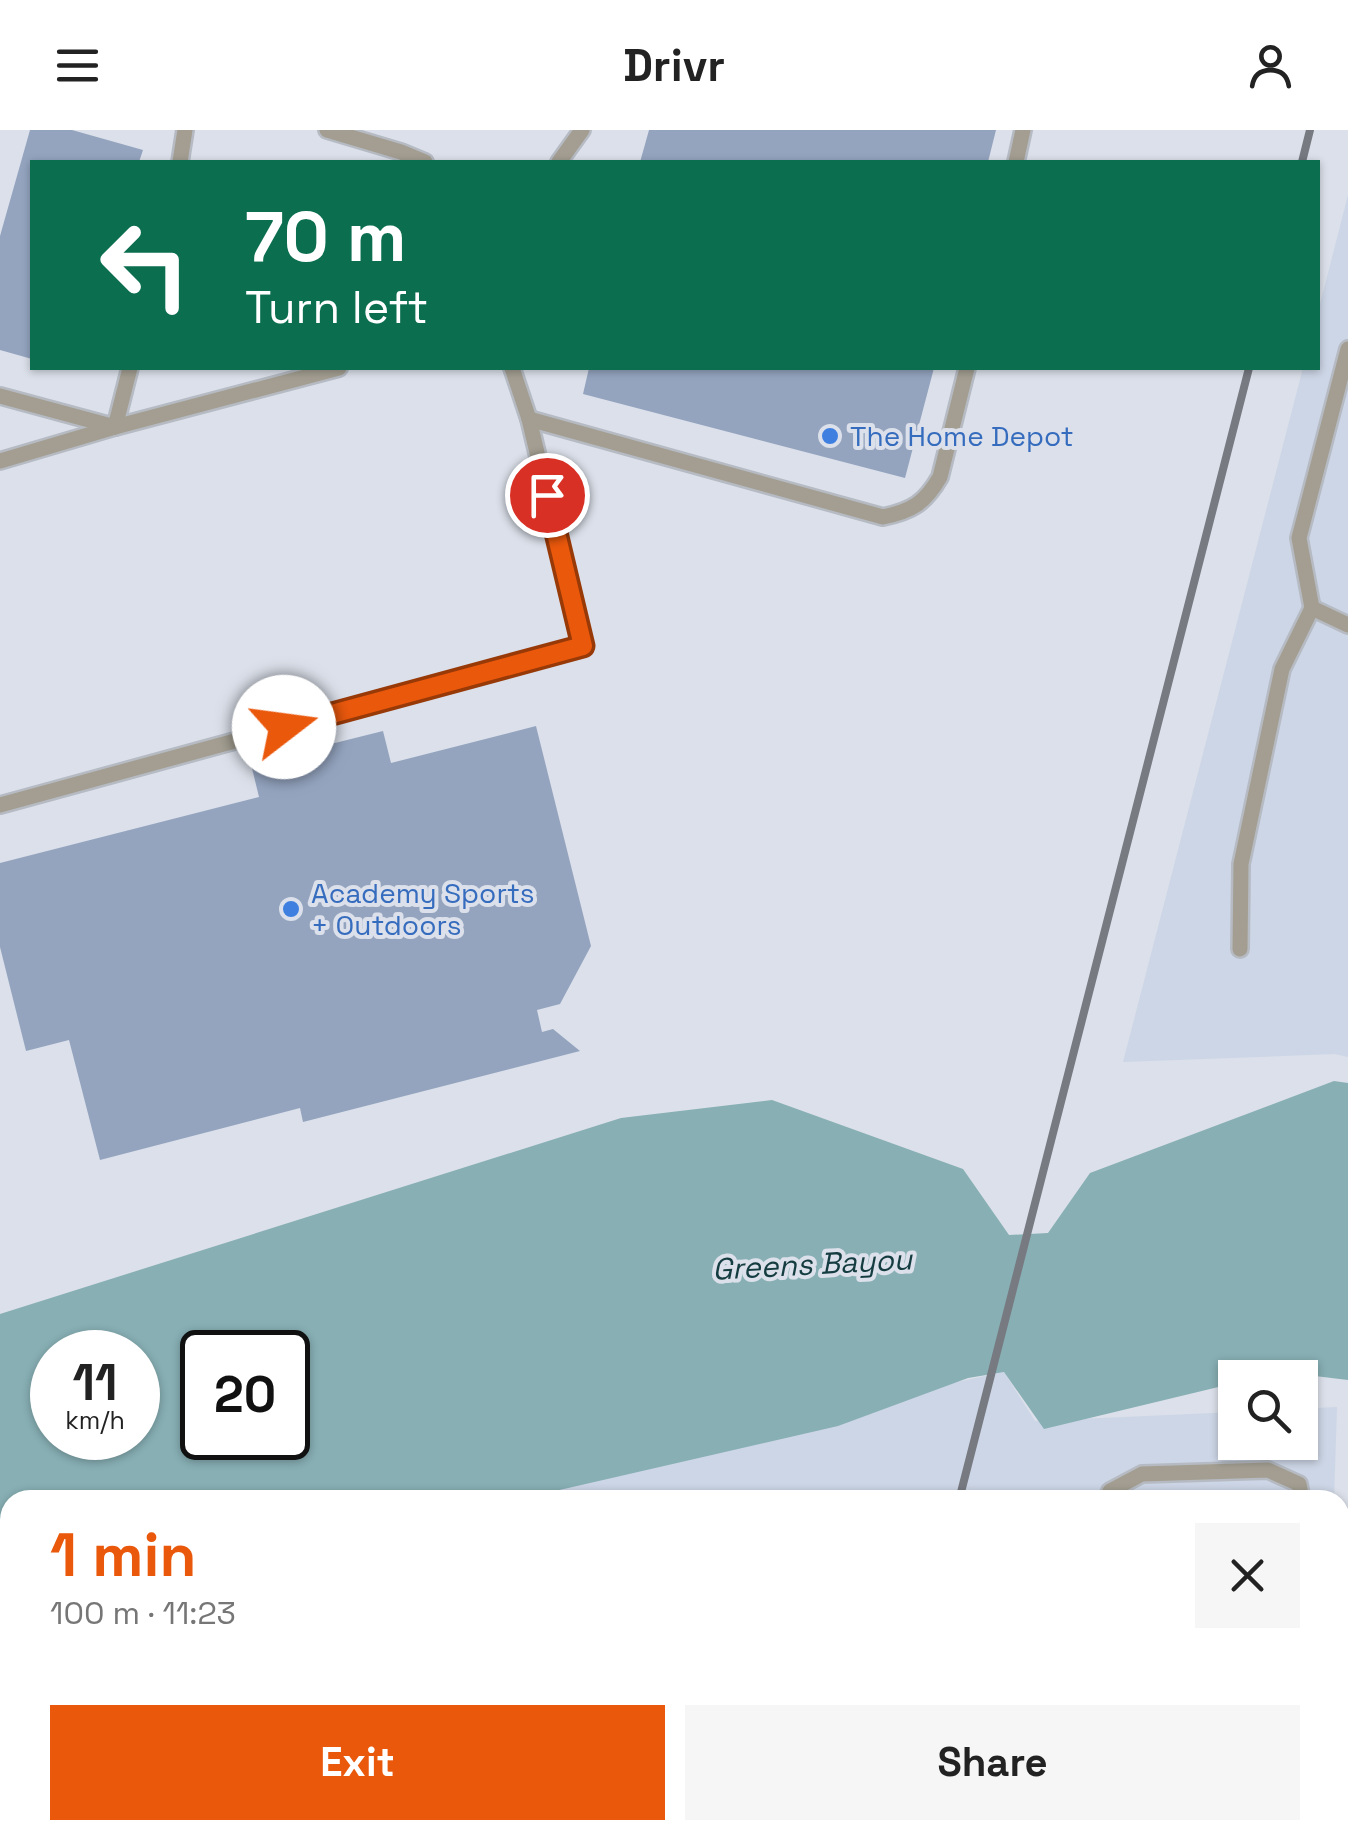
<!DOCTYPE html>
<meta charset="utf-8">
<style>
:root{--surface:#fff;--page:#f6f6f6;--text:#222;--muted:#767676;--accent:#ea580c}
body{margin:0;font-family:"Space Grotesk",sans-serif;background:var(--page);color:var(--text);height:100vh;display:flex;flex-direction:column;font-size:38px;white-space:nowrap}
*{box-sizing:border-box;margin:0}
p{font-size:32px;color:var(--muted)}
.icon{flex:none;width:55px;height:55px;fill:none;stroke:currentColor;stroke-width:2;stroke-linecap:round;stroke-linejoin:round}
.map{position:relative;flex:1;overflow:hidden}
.side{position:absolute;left:0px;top:1360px;width:1350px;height:350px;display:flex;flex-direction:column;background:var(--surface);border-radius:30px 30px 0 0;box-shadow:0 2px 8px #0004}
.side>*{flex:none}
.top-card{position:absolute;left:30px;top:30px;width:1290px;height:210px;border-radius:0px;box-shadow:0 2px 8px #0004;background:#0b6e4f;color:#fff;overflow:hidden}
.tools{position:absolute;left:1218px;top:1230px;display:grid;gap:20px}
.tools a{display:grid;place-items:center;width:100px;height:100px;border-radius:0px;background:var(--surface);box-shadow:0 2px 8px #0004;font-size:50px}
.speed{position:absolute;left:30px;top:1200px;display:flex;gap:20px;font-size:50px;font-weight:700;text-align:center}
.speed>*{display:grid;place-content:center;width:130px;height:130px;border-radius:50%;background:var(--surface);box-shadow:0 2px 8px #0004;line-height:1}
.speed small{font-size:25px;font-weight:400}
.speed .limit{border:5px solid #111;border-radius:15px;background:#fff;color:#111}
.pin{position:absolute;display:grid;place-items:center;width:85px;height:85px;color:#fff;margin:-42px;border:5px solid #fff;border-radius:50%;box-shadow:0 2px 10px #0007}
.me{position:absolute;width:110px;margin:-55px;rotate:75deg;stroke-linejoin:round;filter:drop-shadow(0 0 8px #0008)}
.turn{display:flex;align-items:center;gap:35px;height:210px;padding:0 50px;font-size:45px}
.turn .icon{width:130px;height:130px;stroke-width:2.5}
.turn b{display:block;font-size:70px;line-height:85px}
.round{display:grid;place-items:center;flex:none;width:105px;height:105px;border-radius:0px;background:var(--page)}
.headline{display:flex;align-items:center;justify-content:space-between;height:170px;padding:0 50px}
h1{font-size:60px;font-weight:700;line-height:75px;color:var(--accent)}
.primary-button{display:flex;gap:20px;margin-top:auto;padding:20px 50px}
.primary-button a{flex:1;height:115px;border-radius:0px;background:var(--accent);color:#fff;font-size:40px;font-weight:700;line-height:115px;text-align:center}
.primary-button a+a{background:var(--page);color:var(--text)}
header{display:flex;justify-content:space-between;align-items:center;height:130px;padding:0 50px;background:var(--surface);font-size:45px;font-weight:700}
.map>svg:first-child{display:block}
</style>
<header><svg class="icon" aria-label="menu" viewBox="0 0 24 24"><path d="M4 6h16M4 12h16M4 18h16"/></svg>Drivr<svg class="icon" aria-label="person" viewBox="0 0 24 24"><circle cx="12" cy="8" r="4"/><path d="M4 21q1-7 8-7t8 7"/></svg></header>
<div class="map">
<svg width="1348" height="1710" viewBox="0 0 1348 1710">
<rect width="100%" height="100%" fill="#dbe0ea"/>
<g fill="#cdd6e6">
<path d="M1348,65V927L1335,924L1123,932L1303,238H1318V182Z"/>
<path d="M1004,1242L1035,1291L1235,1282V1312H1300V1279L1337,1277L1334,1370H405Z"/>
<path d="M10,1456V1700H1327L1326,1710H0V1458Z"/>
</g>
<path fill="#87afb4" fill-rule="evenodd" d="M1334,951L1348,953V1250L1282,1242L1260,1247L1235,1248V1253L1044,1299L1004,1242L968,1248L838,1296L516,1370H10V1458L0,1459V1184L621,988L772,970L963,1039L1009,1105L1048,1103L1090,1043ZM52,1222H138V1308H52ZM202,1222H288V1308H202Z"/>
<g fill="#94a4bf">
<path d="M30,0H72L143,20L139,32H32V229L0,220V106Z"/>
<path d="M649,0H996L988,32H640Z"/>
<path d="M589,238H934L905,348L583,264Z"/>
<path d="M536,596L591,816L560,874L537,880L542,902L553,899L580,921L303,992L300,978L100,1030L69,910L26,921L0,817V733L259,667L251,634L383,601L391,633Z"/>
</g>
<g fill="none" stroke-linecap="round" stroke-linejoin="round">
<defs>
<g id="lane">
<path d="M327,0L401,22L425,32"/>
<path d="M180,32L185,0"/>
<path d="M559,32L582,0"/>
<path d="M1016,32L1023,0"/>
<path d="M0,266L115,297L130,238"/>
<path d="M529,289L883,387C912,381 925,373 940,347L967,238"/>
<path d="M0,331L115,297L339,238"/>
<path d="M1312,478L1348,495"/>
<path d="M0,675L583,516L529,289L512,238"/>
<path d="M1240,819L1241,734L1282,539L1312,478L1299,408L1348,219"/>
<path d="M1107,1370L1110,1361L1142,1344L1268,1340L1299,1354L1302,1370"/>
<path d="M1046,1710L1047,1700"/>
<path d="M1304,1710L1305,1700"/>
</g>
</defs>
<use href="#lane" stroke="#b6bbc3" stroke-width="20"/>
<use href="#lane" stroke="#a39e91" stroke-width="15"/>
<g stroke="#777a81" stroke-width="8">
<path d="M1302,32L1310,0"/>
<path d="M959,1370L1249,238"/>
<path d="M706,1710L707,1700"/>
<path d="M872,1710L875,1700"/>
</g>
</g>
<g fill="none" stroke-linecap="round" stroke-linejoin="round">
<defs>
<path id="route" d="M284,597L583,516L547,365"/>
</defs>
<use href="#route" stroke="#983908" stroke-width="25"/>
<use href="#route" stroke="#ea580c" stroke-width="18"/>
</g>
<g fill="#3f7fe0" stroke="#dbe0ea" stroke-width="4">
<circle cx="830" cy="306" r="10"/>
<circle cx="291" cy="779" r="10"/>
</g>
<g text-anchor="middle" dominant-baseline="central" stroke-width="8" stroke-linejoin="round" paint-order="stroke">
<g font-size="28" fill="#366cbe" stroke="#dbe0ea" text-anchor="start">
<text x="850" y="306">The Home Depot</text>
<text x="311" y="763">Academy Sports<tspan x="311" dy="32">+ Outdoors</tspan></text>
</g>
<g font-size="30" font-style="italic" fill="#153c41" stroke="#dbe0ea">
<text transform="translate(812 1134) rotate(-3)">Greens Bayou</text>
</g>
</g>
</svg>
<div class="tools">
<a><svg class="icon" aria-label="search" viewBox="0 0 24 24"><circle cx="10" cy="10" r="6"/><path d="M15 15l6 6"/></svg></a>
</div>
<div class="speed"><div>11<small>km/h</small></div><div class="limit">20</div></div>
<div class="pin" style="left:547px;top:365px;background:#d93025"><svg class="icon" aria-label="arrive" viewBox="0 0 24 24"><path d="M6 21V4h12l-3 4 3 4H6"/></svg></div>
<svg class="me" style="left:284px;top:597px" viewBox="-20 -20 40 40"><circle r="19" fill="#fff"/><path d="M0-13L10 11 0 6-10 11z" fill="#ea580c"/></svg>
<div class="top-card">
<div class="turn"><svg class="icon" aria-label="left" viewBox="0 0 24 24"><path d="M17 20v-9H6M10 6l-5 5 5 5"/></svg><div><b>70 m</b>Turn left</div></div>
</div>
<section class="side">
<div class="headline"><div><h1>1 min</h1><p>100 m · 11:23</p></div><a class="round"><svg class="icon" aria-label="close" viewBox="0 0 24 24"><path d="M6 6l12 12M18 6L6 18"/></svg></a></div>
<div class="primary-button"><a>Exit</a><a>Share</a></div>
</section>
</div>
